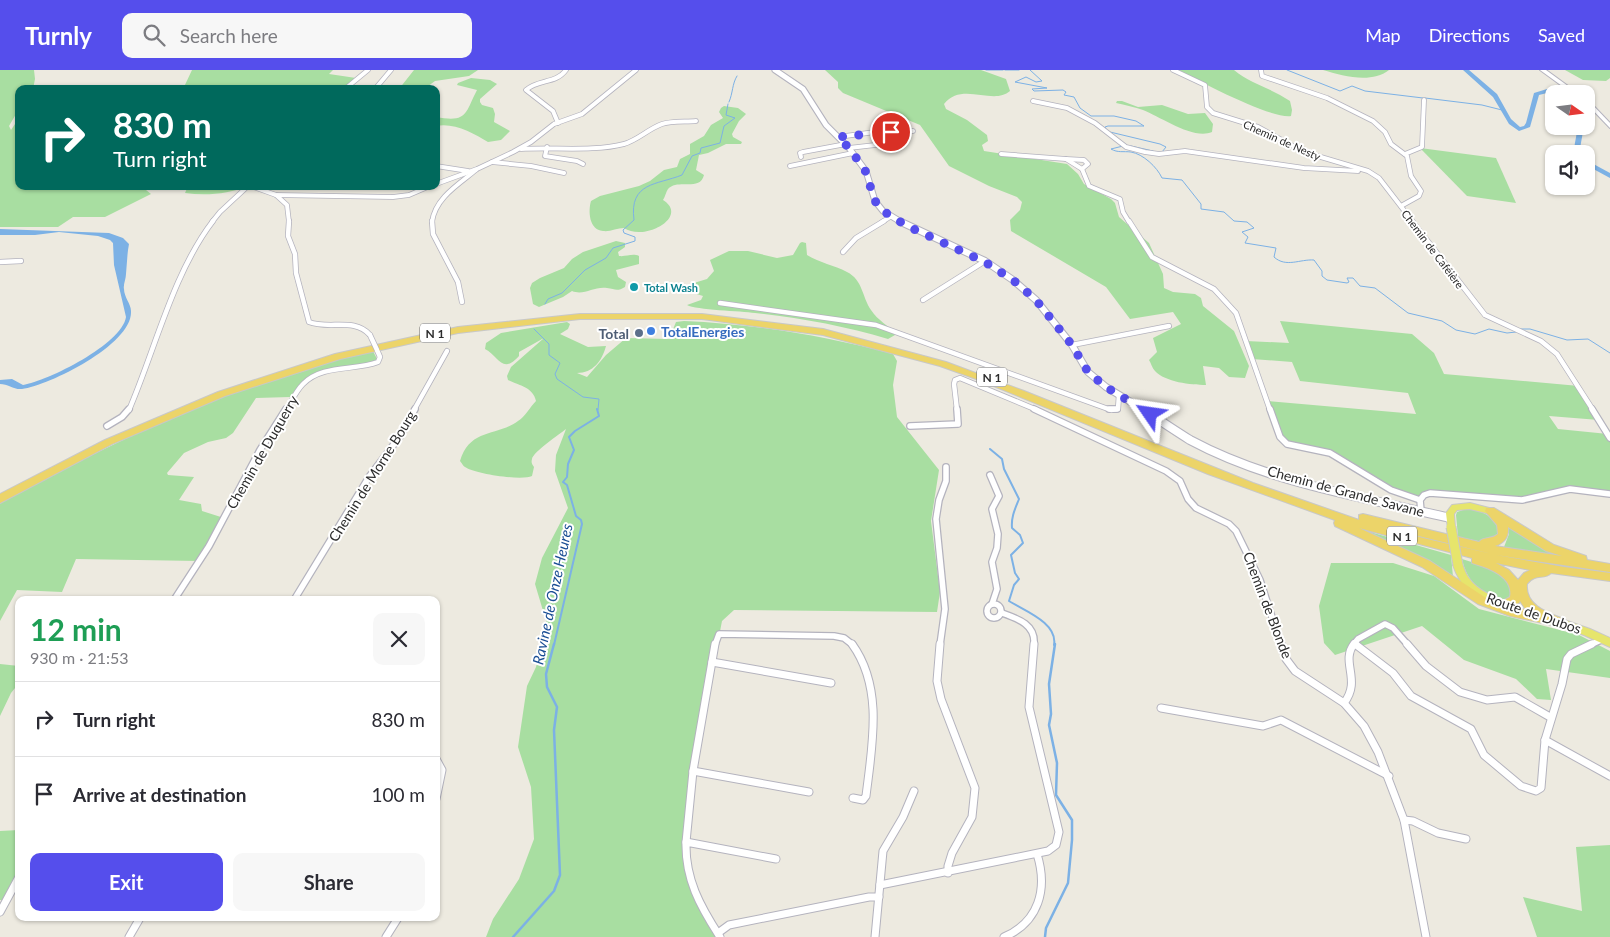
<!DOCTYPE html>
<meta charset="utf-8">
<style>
:root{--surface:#fff;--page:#f7f7f7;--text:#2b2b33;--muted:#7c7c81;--line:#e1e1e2;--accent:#554eec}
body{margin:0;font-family:Lato,sans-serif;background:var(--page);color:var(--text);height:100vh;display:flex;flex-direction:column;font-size:19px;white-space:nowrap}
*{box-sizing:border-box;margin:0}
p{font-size:16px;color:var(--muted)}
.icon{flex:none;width:28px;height:28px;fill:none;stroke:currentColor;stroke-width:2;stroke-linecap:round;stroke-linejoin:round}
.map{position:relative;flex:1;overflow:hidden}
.side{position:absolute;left:15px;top:526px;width:425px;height:325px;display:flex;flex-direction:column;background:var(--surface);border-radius:10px;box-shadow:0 1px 4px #0004}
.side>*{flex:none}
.banner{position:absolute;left:15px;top:15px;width:425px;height:105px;border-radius:10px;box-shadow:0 1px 4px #0004;background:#00695c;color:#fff;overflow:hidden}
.needle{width:32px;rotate:104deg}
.buttons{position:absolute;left:1545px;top:15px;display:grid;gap:10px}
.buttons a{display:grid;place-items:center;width:50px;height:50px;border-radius:10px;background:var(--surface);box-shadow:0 1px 4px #0004;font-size:25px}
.pin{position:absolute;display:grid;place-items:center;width:42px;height:42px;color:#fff;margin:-21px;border:2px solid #fff;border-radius:50%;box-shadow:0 1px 5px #0007}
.me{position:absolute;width:55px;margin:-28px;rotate:302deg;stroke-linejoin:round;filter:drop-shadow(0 0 4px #0008)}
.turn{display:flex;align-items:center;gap:18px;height:105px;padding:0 15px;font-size:22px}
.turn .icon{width:65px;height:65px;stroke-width:2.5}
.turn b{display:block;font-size:35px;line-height:42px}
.round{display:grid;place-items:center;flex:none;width:52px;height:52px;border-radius:10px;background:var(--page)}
.summary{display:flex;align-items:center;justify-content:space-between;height:85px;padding:0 15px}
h1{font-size:30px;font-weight:700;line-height:38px;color:#1e9e55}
.cta{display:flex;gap:10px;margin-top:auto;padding:10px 15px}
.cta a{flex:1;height:58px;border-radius:10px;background:var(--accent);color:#fff;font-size:20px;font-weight:700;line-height:58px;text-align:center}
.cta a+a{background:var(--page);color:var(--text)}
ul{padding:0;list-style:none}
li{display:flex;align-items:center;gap:15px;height:75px;padding:0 15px;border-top:1px solid var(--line)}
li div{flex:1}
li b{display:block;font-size:19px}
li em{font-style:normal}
header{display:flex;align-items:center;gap:30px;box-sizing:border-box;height:70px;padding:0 25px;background:var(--accent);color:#fff}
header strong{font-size:24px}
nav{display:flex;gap:28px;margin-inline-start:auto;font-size:18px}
.search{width:350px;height:45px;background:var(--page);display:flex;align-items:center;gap:12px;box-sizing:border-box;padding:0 18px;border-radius:10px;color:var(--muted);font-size:19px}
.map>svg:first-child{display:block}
</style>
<header>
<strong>Turnly</strong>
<div class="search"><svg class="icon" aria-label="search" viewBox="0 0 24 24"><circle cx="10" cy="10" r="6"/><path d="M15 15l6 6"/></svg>Search here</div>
<nav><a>Map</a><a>Directions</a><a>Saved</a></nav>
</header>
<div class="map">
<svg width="1610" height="867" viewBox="0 0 1610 867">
<rect width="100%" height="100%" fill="#edeae0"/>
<g fill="#a8dea1">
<path d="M0,0H34L35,9L33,19H19V39L9,56L11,60L19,48V116H92L94,118L141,116L151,124L105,147H73L58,157H0Z"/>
<path d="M192,0H333L329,4L356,8L342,19H168L184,17Z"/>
<path d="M414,0H478L469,6L435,11L424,19H399Z"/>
<path d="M825,0H981L1006,9L1010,21C993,36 962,11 944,34L946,39L967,50L987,65L988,71L982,75L984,81L1067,94L1078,104L1084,114L1111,129L1115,133L1119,147L1149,173L1163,204L1164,218L1173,222L1195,224L1201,228L1203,236L1234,261L1249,296L1245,308L1229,307L1219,298L1203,296L1206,315C1191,315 1165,312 1155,301C1152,298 1151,293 1149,290L1157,282L1153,268L1181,254L1173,242L1130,249L1106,217L1011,161L1010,150L1020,140L1022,132L1017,127L989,116L949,96L920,55L843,23L838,18V12Z"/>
<path d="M1177,0H1234C1251,14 1271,18 1290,31L1292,40L1291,46C1270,49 1200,11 1177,0Z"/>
<path d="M1323,0H1389C1371,14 1343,6 1323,0Z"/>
<path d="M1565,0H1610V8L1606,11L1583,10Z"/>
<path d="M471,8L490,10L497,14L480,29V32L482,35L493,38L495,44L494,52L510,61L501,70L488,72C474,63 453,52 436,56V47C468,53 465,43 477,20L457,15L458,13Z"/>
<path d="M1117,31H1122L1138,37L1162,35L1188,44L1205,43L1213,54L1212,62C1193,70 1161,47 1143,40C1135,37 1125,35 1116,33Z"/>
<path d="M724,36L738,38L746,44L739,51L732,64L733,67L742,72L741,74H726L708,83L699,85L696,100L704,105C700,122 678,108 668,119C666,122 665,127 663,130C690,147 644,172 624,158C617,158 610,162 603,161C589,160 588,141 591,131L600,126L639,116L650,111L664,100L677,97L680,89L690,84V74L704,66L711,55L723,48L719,42L721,38Z"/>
<path d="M1420,78L1496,88L1516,133L1467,126Z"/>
<path d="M188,116H248C229,124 206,126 185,123Z"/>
<path d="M616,171L625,173V177L618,182L619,186C626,187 632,183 639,186V194L616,200L618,207L626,212L625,217C617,222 615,219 607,218C594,216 584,226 572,221L563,227L539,237L533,234L530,218L532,213L540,208L564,198L572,189L583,182Z"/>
<path d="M802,172L806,173L807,185C820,193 834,195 847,202C863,210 862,227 871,240C878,251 889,255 895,265L888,269C845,256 800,248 755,243C741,241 696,240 687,235L701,230L703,226L684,220V216L707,209L714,201L710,190L729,181H748L777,188L793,185L800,173Z"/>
<path d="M684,251C755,254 825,266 893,284L897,291L893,315L897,347L939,400L931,451L940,522L937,542L734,540L722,551L693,701L688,806L720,867H486L493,849L519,809L534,769L531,717L518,677L527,616L536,597L547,554L535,514L542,488L568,438L555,401L556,385L566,359C560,364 533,382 532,389C531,393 532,394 534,397L532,406C522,411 475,404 465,397C463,396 462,393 460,391C470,358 496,367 518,351C525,347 530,337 536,331C533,317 520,316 508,310L507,306L511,297L544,268L519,282V286C502,305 499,286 485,279L486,273L501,263L567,252L570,254L568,259L560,264L588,277L606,276C602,291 593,303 577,303L587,307L606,285L626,268L669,269L676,252Z"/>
<path d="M1280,251L1412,264L1434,283L1444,304L1579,316L1599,350L1549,346L1558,359L1608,364L1610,368V424L1572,418L1533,429L1430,423L1420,430L1402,424L1336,386L1298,378L1280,367L1268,331L1416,344L1408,323L1300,311L1292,292L1252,289L1246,271L1289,273Z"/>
<path d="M372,279L377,289L373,292L322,302L305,309L290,327L256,328L233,363L226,368L208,372L184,383L167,403L168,405L194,407L179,430L201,434L202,441L224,448L199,491L76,489L62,522L17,520L0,551V433C94,383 190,334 291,301C318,293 345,287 372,279Z"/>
<path d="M1466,439C1483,441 1497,446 1499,465L1483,472L1458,467L1456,445L1457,442Z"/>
<path d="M1506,454L1562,487V488L1504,477L1509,464Z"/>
<path d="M1356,458L1451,485L1453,507Z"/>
<path d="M1462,489L1481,495L1504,506L1515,524L1506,530C1482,525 1467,513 1462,489Z"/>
<path d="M1331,493H1393L1434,506L1479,539L1579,565L1610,581V608L1546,599L1551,630L1537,629L1516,609L1464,590L1422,556L1335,585L1324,573L1319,536Z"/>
<path d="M0,594L19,596V613L11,623L0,646Z"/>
<path d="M19,760V807L6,830H0V761Z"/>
<path d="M1610,775V867H1537L1523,827L1582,841L1576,777Z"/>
</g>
<path fill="#7cb1e5" d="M0,159L109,163L123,168L129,174C127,184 127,194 126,204C126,209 123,215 124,219C124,227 131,234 131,241C133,274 50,315 22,319C14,320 8,314 0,314V310L12,309L23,315C48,311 122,274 126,247L114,195L113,173L110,170L98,166L59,162L35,165H0Z"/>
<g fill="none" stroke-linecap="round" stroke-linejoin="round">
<g stroke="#7cb1e5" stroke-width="1">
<path d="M986,0H1003"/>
<path d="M1005,0H1019"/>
<path d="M1030,0L1042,11L1036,12L1026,7L1015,12L1047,18L1032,19L1034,21L1063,20L1066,22L1064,25L1074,27L1080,38L1091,46H1114L1136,51L1144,56H1108L1105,57L1106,59"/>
<path d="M1287,0L1340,21L1352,16L1365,21L1423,28"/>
<path d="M1425,28L1482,35L1502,40"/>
<path d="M729,32C733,23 732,14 737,6"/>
<path d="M1110,62L1160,74L1166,77L1162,82"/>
<path d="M1123,76L1111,79C1118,83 1123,81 1131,82C1143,84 1157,97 1162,108L1182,110L1201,134V139L1224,142L1234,151L1247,152L1254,158L1242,162L1248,167L1245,173L1276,178L1274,187C1286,198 1300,189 1314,190L1322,201V206L1327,210L1347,213L1349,212L1347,208H1353L1360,216L1375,218L1408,243L1442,251L1456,260L1475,264L1489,259L1507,263L1516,262"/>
<path d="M1131,76L1153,81"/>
<path d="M545,234L548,229L562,223L585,200L606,188L613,178L635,171V167L624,163L623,160L634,150C629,112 657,115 682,105L692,86L700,83L701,78L720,73L724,56L735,48L726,45L728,34"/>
<path d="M534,259L549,274V285L560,293L555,304L557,309L583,327L599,329L598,340"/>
<path d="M1521,259H1530L1567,270L1588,269L1610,283"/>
</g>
<g stroke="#7cb1e5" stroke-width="2">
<path d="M990,379L1002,389L1004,399L1019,429C1015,439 1011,447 1012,458L1020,465L1023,473L1011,485L1015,503L1019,509L1014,515L1009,531C1025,541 1058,553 1054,575"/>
<path d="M554,575L582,454L581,450L576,446L567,415L563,412L567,407L568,394L574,380L569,367L575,361L599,346L597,339"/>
</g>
<g stroke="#7cb1e5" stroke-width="2.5">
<path d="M513,867L554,821L560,805L554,660L557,637L547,617L546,604L554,574"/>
<path d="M1045,867L1046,858L1068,813L1072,770V750L1056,725L1057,693L1049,655L1051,644L1049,614L1055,574"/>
</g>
<g fill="#7cb1e5" fill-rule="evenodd">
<path d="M1463,0H1469L1497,24L1511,49L1520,57L1524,56L1526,53L1534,23L1547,19L1566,24L1547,23L1539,25L1530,57L1519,61L1509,54L1493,27Z"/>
<path d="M1578,56H1584L1579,84H1573Z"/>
<path d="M1586,90L1610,103V108L1586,95Z"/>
</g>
<defs>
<g id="minor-far3">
<path d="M1173,0L1205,15L1207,37L1213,43L1258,57L1304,82L1368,101L1379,108L1413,152"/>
<path d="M1261,0L1262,6L1327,28L1373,51L1385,62L1391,74L1407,86L1411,106L1421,121L1419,126L1401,136"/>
<path d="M345,19L368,0"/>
<path d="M375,19L391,0"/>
<path d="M1033,31L1067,38L1095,53L1126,77L1145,82L1159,84L1185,81L1304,98L1358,101"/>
<path d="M558,53L553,41L526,20C538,9 556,14 566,0"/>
<path d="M838,67L875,62L913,61"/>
<path d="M547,77L545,86L577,91L583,94"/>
<path d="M849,78L884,74L894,76"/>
<path d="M521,79C553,77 594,82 624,74C638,70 648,59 662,54C671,51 686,52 696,51"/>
<path d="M1001,84L1066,89L1082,99L1089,116L1120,129L1123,142L1129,152"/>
<path d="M1405,84L1422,77L1424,30"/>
<path d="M801,87L800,83L803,82L846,74"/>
<path d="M1066,89L1084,90L1088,94L1082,99"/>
<path d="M492,92L531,96L564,103"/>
<path d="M436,96L468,101"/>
<path d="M790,96L853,83"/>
<path d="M436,114L477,99L513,82L531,72L554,54L582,44L636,0"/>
<path d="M251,116L276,125L287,135L289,152"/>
<path d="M276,125L393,127L409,125L430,116"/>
<path d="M212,152L220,142L248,116"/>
<path d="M432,152C435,128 459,114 476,100"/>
<path d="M882,152L890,147"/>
</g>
<g id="minor-far2">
<path d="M289,151L288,166L295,184L296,203L309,252C329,260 354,247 370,265"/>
<path d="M432,151L433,164L458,212L462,232"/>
<path d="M1129,151L1152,187L1214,219L1236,243L1270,340"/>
<path d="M1412,151L1485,245L1541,271L1557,284L1593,340"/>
<path d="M843,182L856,168L884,151"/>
<path d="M0,192L21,191"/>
<path d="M923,230L985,191"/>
<path d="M720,233L876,255L1111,340L1118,339L1119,325"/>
<path d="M1072,275L1169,256"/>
<path d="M129,340C155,280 173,203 213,151"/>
<path d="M286,340C291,332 296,321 303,314C322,294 355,301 378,292L380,287L377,280"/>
<path d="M414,340L447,281"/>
<path d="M957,340L954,314L955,310L960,308L1037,340"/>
</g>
<g id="minor-far1">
<path d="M1034,339L1166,401L1180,411L1188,429L1196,438L1229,454L1236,461L1260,510L1281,575"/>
<path d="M1109,339H1117"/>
<path d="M1270,339L1280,367L1287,374L1330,383L1391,420L1420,430"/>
<path d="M1592,339L1610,368"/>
<path d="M107,356L122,347L129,339"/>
<path d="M910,356L958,354L957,339"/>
<path d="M990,405L999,426L992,439L998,464L997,478L992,492L997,519L992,534"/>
<path d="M1421,441L1420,430L1424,425L1430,423L1522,430L1570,419L1610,424"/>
<path d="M174,530L209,476L260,380L286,339"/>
<path d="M294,530L369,407L401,365L415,339"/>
<circle cx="994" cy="541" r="7"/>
<path d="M1002,543C1019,549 1036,555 1034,575"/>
<path d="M1354,573L1357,575"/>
<path d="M715,575L719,564L834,566L844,568L853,575"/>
<path d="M940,575L945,539L936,449L939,430L946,411V397"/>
<path d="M1353,575L1358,569L1385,554L1393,558L1408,575"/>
<path d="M1590,575L1603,569"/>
</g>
<g id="minor">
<path d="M852,574C884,618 872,676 866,726L863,730L853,728"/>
<path d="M940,574L937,611L941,629L975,718L972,747L952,783L948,796V803"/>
<path d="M1281,574L1286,589L1295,601L1344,633L1364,656L1378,682L1404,750L1426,867"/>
<path d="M1355,574L1393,603L1411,626L1471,659L1484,685L1521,716L1536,721L1541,718L1545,670L1562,614L1567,589L1571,584L1592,574"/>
<path d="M1407,574L1426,596L1460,622L1487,630L1515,627L1550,647"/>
<path d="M712,592L831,613"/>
<path d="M1344,633C1362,610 1340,592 1354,574"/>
<path d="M1161,638L1263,656L1281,650L1389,706"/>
<path d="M1545,670L1610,706"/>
<path d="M436,689L442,700L436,729"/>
<path d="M693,701L809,722"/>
<path d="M1404,750L1413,751L1438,763L1466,769"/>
<path d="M686,772L693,701L715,574"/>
<path d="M880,815L1048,781L1056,775L1059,762L1029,637L1034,574"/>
<path d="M0,842L19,807"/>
<path d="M718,863L729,855L869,827H879"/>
<path d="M129,867L140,848"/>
<path d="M386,867L398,848"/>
<path d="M720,867C700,836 685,809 686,772L776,789"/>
<path d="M875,867L883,781L903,747L914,721"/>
<path d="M1004,867C1039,852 1048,819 1037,784"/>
</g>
<path id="tertiary-far2" d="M775,0L803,19L826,55L849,78L866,101L875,131L883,141L901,152"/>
<path id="tertiary-far1" d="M899,151L985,191L1013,210L1036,230L1072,275L1088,302L1106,317L1144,340"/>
<path id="tertiary" d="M1142,339C1158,349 1174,360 1190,370C1270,413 1363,427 1450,448"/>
<g id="secondary">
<path d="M1540,0H1546L1579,24H1573Z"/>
<path d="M1586,28L1610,53V58L1586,33Z"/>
</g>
<g id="primary">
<path d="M1470,433L1493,439L1494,441L1493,443L1490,444L1470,439L1457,440L1454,444L1455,457L1454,459H1448L1446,443L1452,435Z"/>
<path d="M1458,491L1461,492C1464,497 1465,503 1468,507C1478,522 1496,528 1512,533L1514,536L1512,539C1506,541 1500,537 1494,535C1473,527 1460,516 1453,495L1455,492Z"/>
<path d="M1550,545L1590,559L1610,568V577L1584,565L1547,552L1545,549L1547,546Z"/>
</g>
<path id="trunk" d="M580,244H702L823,259L946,292L1024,321L1253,413L1359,450V445L1363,444L1479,472C1484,466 1492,470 1498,464L1497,455L1485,441L1486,438H1494L1554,475L1586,486L1587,490L1610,494V502L1496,485L1564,497L1610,503V511L1551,503C1544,510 1535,503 1527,514C1525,534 1545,542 1561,548L1563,551L1561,554L1557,556L1510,546L1478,534L1422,497L1335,456L1334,453L1335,450L1208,404L979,310L940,296L823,265L702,249H580L458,263L340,289L225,326L112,374L0,433V424L105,370L218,322L335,284L458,257ZM1378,456L1492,484L1427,469ZM1508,457L1546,481L1562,486L1495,476C1504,473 1509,467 1508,457ZM1359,458L1472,488V493C1488,498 1514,506 1510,527L1499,533L1486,528L1430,491ZM1496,493L1530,500L1524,503L1518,510L1509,500ZM1520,531L1526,540L1510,536L1519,533Z"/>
</defs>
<use href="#minor-far3" stroke="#b4b3be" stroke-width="5.5"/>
<use href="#minor-far2" stroke="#b4b3be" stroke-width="6"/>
<use href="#minor-far1" stroke="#b4b3be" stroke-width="8"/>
<use href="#minor" stroke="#b4b3be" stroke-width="9"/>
<use href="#tertiary-far2" stroke="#b4b3be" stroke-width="7"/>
<use href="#tertiary-far1" stroke="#b4b3be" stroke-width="8"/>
<use href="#tertiary" stroke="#b4b3be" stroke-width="10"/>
<use href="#secondary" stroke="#b4b3be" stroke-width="2"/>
<use href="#primary" stroke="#c8c8c8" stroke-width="2"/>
<use href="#trunk" stroke="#c8c8c8" stroke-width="2"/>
<use href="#minor-far3" stroke="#fff" stroke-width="4"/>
<use href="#minor-far2" stroke="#fff" stroke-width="4.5"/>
<use href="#minor-far1" stroke="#fff" stroke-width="5.5"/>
<use href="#minor" stroke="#fff" stroke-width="7"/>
<use href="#tertiary-far2" stroke="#fff" stroke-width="5"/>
<use href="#tertiary-far1" stroke="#fff" stroke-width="6"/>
<use href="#tertiary" stroke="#fff" stroke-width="8"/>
<use href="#secondary" fill="#fff" fill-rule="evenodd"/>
<use href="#primary" fill="#e6e56c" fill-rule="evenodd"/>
<use href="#trunk" fill="#ecd469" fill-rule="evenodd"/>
<defs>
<path id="minor-bridge" d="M370,265L377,280"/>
<path id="primary-bridge" d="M1451,457L1458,495"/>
</defs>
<use href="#minor-bridge" stroke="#b4b3be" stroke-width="6" stroke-linecap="butt"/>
<use href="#primary-bridge" stroke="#c8c8c8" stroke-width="11" stroke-linecap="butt"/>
<use href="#minor-bridge" stroke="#fff" stroke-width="4.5"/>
<use href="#primary-bridge" stroke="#e6e56c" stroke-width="9"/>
</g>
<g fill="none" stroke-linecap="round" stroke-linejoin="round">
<path stroke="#554eec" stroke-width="9" stroke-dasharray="0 16.2" d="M891,62L838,67L849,78L865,100L875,131L883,141L907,156L985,192L1013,210L1036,230L1072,275L1088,302L1106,317L1150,344"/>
</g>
<circle fill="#0f9aa8" stroke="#fff" stroke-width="2" cx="634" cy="217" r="5"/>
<circle fill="#3f7fe0" stroke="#fff" stroke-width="2" cx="651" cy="261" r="5"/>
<circle fill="#5c6f8a" stroke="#fff" stroke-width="2" cx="639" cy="263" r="5"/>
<g text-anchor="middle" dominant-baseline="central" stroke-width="4" stroke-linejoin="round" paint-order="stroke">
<g font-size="11" fill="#2c2c2c" stroke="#fff">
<text transform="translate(1282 70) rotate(24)">Chemin de Nesty</text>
<text transform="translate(1433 179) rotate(53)">Chemin de Caféière</text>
</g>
<g font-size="11" font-weight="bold" fill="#0d838f" stroke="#fff" text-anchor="start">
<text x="644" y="217">Total Wash</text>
</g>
<g fill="#fff" stroke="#6b6b6b" stroke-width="1">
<rect x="420" y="253.5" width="30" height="19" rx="4"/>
<rect x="977" y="297.5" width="30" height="19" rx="4"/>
<rect x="1387" y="456.5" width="30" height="19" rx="4"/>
</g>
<g font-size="12" font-weight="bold" fill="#2c2c2c">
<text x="435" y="263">N 1</text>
<text x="992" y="307">N 1</text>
<text x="1402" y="466">N 1</text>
</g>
<g font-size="14" font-weight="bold" fill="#366cbe" stroke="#fff" text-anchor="start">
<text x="661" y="261">TotalEnergies</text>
</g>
<g font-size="14" font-weight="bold" fill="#4e5e75" stroke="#fff" text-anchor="end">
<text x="629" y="263">Total</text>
</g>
<g font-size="14" fill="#2c2c2c" stroke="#fff">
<text transform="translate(262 382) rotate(-60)">Chemin de Duquerry</text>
<text transform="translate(372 406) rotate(-58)">Chemin de Morne Bourg</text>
<text transform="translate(1346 421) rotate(15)">Chemin de Grande Savane</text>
<text transform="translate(1268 535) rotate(69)">Chemin de Blonde</text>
<text transform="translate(1534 543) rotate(19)">Route de Dubos</text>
</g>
<g font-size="15" font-style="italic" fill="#194d94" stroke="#fff">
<text transform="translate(552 524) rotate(-78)">Ravine de Onze Heures</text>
</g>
</g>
</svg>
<div class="buttons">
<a><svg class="needle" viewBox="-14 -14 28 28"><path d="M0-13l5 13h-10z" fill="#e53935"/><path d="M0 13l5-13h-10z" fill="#7c7c81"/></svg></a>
<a><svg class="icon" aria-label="sound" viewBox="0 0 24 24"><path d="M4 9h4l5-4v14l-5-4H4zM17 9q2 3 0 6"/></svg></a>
</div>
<div class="pin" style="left:891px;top:62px;background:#d93025"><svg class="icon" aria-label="arrive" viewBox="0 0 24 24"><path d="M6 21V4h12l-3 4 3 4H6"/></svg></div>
<svg class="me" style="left:1150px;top:344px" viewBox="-20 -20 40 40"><path d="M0-17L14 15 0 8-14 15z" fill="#554eec" stroke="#fff" stroke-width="4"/></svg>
<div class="banner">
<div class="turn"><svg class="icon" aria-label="right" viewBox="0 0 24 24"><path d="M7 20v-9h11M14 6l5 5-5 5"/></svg><div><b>830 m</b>Turn right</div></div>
</div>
<section class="side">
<div class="summary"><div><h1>12 min</h1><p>930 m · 21:53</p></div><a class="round"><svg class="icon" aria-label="close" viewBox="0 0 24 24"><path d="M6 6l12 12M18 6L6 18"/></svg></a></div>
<ul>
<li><svg class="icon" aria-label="right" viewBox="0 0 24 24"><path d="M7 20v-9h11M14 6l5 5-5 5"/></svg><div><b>Turn right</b></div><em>830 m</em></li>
<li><svg class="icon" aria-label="arrive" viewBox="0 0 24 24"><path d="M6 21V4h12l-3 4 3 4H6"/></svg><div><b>Arrive at destination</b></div><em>100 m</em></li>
</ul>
<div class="cta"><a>Exit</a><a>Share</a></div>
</section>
</div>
